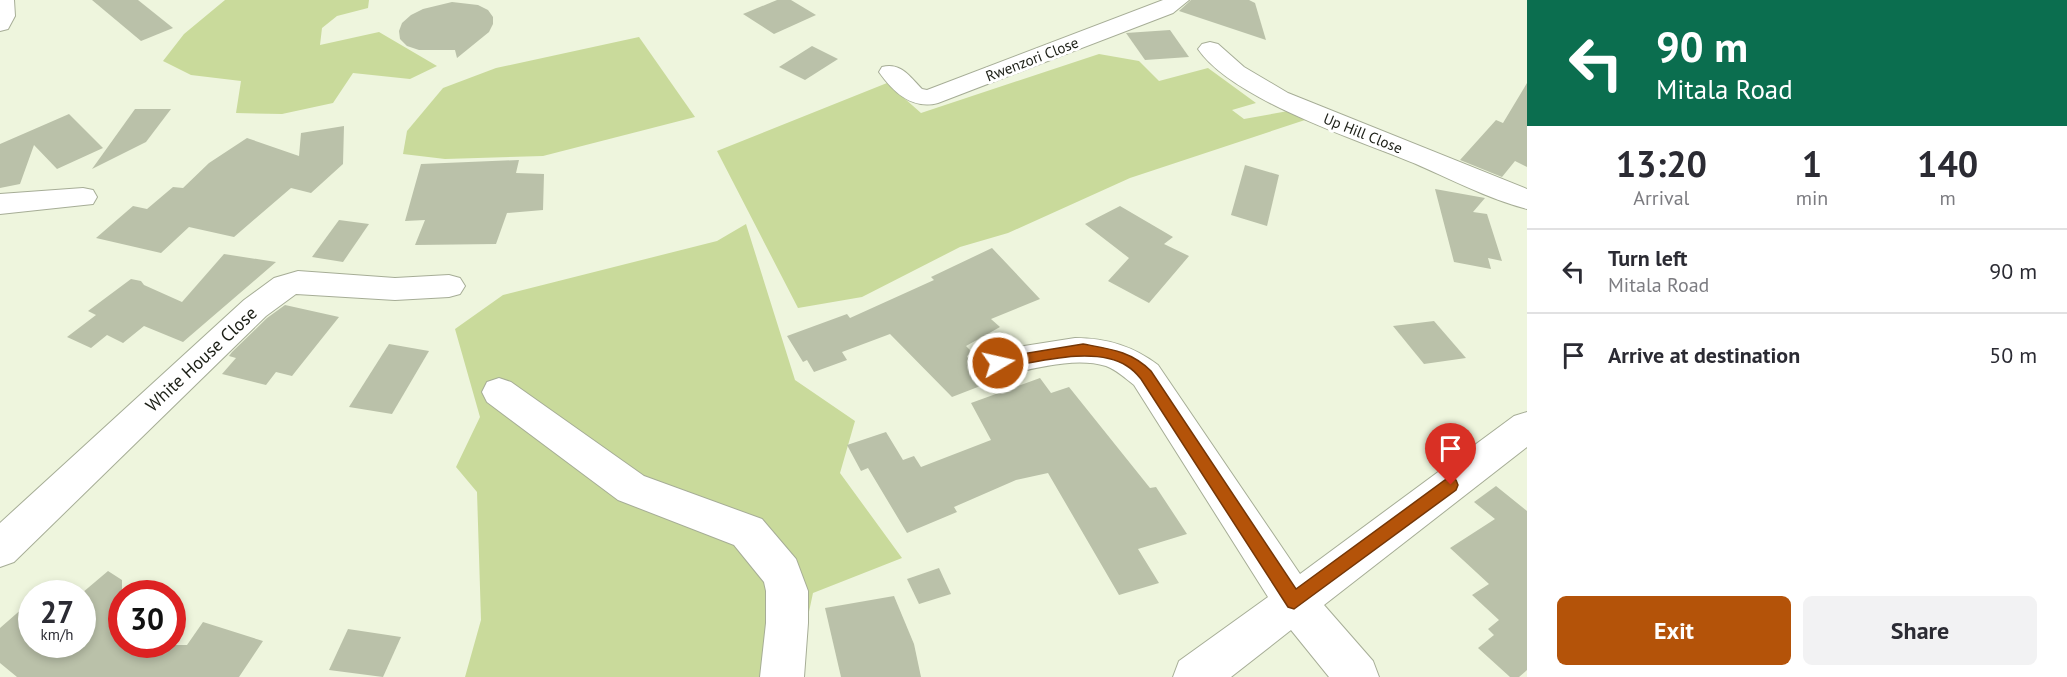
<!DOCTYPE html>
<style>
:root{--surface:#fff;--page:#f2f2f3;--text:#2b2b33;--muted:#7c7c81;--line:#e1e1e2;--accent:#b45309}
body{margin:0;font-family:"PT Sans",sans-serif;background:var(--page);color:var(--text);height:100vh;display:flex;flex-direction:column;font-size:22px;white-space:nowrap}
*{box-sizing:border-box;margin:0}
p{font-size:20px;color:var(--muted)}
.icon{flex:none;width:33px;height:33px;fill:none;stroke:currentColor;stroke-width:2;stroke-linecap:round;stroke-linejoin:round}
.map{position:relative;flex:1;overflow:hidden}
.side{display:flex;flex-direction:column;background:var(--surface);width:540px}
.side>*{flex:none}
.banner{background:#0b6e4f;color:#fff;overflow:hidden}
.speed{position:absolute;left:18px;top:580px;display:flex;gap:12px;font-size:30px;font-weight:700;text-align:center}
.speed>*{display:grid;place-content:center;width:78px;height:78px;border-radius:50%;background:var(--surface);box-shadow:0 3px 9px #0003;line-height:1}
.speed small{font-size:15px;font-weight:400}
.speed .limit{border:9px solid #d22;background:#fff;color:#111}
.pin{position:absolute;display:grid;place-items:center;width:51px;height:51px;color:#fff;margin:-62px -26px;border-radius:50% 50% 50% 0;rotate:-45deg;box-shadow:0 0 6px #0007}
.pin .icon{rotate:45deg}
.me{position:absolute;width:66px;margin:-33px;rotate:81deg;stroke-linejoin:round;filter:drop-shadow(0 0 4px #0008)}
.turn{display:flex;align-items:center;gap:21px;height:126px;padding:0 30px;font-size:27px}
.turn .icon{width:78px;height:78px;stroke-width:2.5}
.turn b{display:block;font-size:42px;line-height:51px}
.eta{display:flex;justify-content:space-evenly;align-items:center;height:102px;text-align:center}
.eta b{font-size:36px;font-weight:700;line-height:42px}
.cta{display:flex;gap:12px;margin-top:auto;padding:12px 30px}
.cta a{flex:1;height:69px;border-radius:9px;background:var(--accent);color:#fff;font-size:24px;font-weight:700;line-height:69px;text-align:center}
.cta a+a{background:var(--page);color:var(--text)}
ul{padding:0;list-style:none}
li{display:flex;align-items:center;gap:18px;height:84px;padding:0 30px;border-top:2px solid var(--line)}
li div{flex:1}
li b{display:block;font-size:22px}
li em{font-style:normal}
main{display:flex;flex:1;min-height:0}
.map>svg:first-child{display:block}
</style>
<main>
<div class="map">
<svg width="1527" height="677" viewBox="0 0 1527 677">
<rect width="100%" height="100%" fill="#eef5dd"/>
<g fill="#c9da9b">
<path d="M225,0H369L368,8L337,16L322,28L320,45L379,32L437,66L410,79L353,73L333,103L282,114L236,113L241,81L191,75L163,61L184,34Z"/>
<path d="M639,37L695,117L543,156L445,159L403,154L407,131L443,88L496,68Z"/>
<path d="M1099,54L1139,61L1159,81L1208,68L1256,103L1232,110L1244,119L1288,111L1305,120L1130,178L1008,233L960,247L862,297L798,308L717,151L887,83L921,113Z"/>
<path d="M746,224L795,380L855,421L840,473L902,558L813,593L795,677H465L481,620L477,492L456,467L480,417L455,329L503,295L717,241Z"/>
</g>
<g fill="#bac1a9">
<path d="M92,0H138L173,28L141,41Z"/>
<path d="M777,0H791L816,15L774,34L743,14Z"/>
<path d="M1191,0H1249L1255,3L1266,40L1179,11Z"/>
<path d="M452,2L478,5L488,10L493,17V24L489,32L457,58L455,50H419L407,46L400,39L399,31L402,23L411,15L423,9Z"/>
<path d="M1170,30L1189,57L1145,60L1126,33Z"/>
<path d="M812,46L838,59L805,80L779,67Z"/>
<path d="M1527,83V167L1515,161L1502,177L1460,160L1496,120L1503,123Z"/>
<path d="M135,109H171L146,142L92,169Z"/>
<path d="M69,114L103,148L57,169L34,145L20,184L0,188V144Z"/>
<path d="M344,126L343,164L311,193L291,188L234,237L189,227L161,253L96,238L133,206L147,209L173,187L183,188L209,163L247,138L299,156L301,133Z"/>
<path d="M519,160L516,173L544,174L543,210L507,213L496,244L415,245L425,220L405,221L421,164Z"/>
<path d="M1245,165L1279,175L1267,226L1231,215Z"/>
<path d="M1435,189L1485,198L1473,212L1487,214L1502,261L1488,258L1491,269L1454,262Z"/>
<path d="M1120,206L1173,237L1164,244L1189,256L1149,303L1108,281L1129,258L1085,224Z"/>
<path d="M339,220L369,224L343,262L312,257Z"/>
<path d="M992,248L1040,299L991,319L1000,327L966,346L973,353L967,356L983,385L952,397L890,334L842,352L847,360L814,372L807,360L803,362L787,336L847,314L850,318L934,280L931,277Z"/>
<path d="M224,254L276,262L183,342L144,326L123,343L107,335L91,348L67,337L96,315L88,311L131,279L141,281L144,285L182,302Z"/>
<path d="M285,305L339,317L292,376L276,372L266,385L222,374L236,358L229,356L232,352L267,318Z"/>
<path d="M1434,321L1466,358L1424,364L1393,326Z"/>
<path d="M389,344L429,351L392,414L349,407Z"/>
<path d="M1040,378L1051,393L1069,387L1150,488L1156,487L1187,534L1138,549L1159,583L1119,595L1048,473L1016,480L954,507L957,512L907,533L868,468L861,471L847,445L886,432L903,460L914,456L921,467L991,440L971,403Z"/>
<path d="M1496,486L1527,511V670L1519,677H1510L1478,648L1494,635L1488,629L1499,620L1472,595L1489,584L1450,548L1495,519L1474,502Z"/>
<path d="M939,568L951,594L919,604L907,579Z"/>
<path d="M108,571L122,580V645H187L203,622L263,641L239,677H17L0,663V628L32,600V645H82V593Z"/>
<path d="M894,596L914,644L921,677H841L825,608Z"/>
<path d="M348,629L401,637L383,677L329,670Z"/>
</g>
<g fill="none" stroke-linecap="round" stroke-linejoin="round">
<defs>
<g id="minor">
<path d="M0,0H14L15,16L8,29L0,31Z"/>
<path d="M1163,0H1189L1173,13L938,103C912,110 893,92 879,72L882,67C901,62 910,77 922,89L927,90Z"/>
<path d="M1210,42L1218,44L1244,67L1288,93L1527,189V209C1489,199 1452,180 1416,164C1358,140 1233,100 1198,49L1202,44Z"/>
<path d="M83,188L93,190L97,197L93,204L0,214V194Z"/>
<path d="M298,271L395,278L449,275L460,278L465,286L460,294L449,297L395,300L296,294L266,316L14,562L0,567V523L244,300L274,278Z"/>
<path d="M1075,338C1107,338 1133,346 1158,365L1300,574L1514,416L1527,412V447L1324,605L1373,661L1379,677H1329L1291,630L1231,677H1173L1179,661L1268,597L1134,385C1125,378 1117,370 1106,366C1073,356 1031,370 998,376L986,372L981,363L986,354L998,350Z"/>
<path d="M499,378L511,382L644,476L762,519L796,559L808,591V623L804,677H760L766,623V591L764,582L734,545L618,500L487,402L482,392L487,382Z"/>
</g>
</defs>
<use href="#minor" stroke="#a6ad96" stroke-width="2"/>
<use href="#minor" fill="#fff" fill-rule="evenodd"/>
</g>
<path fill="#b45309" stroke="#753606" stroke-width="1.5" d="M1083,344C1110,349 1131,351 1151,371L1296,589L1445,480L1451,478L1456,480L1458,485L1456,490L1294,609L1288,607L1141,379C1137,374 1132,369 1127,366C1094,345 1034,363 998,369L991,363L998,358Z"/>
<g text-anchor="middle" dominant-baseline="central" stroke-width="6" stroke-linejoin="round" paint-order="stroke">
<g font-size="15" fill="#1b1e15" stroke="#fff">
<text transform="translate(1032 59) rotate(-21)">Rwenzori Close</text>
<text transform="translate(1363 133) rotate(22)">Up Hill Close</text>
</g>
<g font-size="18" fill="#1b1e15" stroke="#fff">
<text transform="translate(201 359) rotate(-43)">White House Close</text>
</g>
</g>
</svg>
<div class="speed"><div>27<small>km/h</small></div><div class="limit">30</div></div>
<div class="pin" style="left:1451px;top:485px;background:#d93025"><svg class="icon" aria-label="arrive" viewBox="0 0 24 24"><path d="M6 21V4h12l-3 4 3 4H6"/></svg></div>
<svg class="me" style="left:998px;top:363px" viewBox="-20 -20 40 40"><circle r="17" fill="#b45309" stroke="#fff" stroke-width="3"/><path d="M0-11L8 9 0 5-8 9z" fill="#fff"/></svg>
</div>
<section class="side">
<div class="banner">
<div class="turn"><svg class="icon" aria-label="left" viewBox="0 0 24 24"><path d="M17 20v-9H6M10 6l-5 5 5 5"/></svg><div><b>90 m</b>Mitala Road</div></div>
</div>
<div class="eta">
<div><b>13:20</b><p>Arrival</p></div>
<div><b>1</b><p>min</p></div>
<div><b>140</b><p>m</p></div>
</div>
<ul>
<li><svg class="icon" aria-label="left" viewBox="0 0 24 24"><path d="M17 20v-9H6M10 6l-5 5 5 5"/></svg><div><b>Turn left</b><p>Mitala Road</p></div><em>90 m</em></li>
<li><svg class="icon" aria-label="arrive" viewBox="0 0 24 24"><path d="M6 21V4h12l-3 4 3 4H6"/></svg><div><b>Arrive at destination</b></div><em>50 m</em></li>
</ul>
<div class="cta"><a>Exit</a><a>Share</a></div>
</section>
</main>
